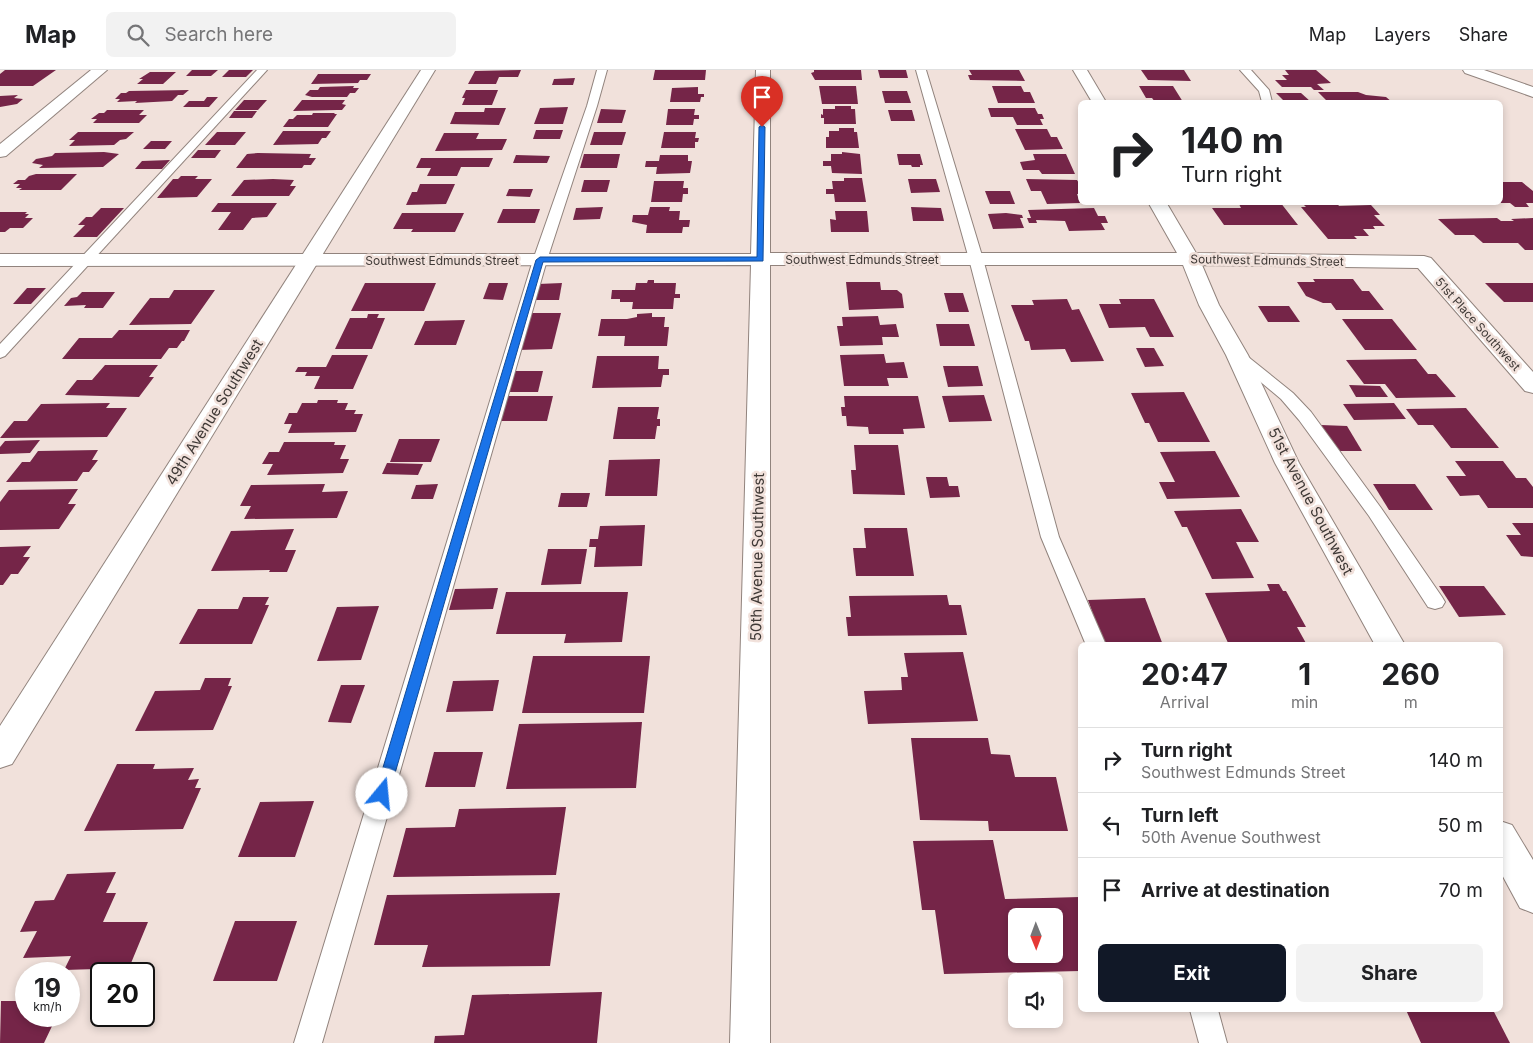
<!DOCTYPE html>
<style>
:root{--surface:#fff;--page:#f2f2f2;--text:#202124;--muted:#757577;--line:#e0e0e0;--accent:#111827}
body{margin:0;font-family:Inter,sans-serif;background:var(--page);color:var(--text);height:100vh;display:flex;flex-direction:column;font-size:19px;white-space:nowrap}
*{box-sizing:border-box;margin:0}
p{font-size:16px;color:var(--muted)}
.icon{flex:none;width:28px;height:28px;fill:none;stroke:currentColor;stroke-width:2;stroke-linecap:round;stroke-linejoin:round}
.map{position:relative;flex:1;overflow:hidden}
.side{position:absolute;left:1078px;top:572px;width:425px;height:370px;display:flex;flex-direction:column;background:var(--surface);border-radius:8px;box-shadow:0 2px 8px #0003}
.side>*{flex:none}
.guide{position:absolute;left:1078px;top:30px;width:425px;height:105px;border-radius:8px;box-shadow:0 2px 8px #0003;background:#fff;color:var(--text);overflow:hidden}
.needle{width:32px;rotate:179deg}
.fabs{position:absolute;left:1008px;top:838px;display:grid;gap:10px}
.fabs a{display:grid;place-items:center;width:55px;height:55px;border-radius:8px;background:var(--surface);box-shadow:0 2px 8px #0003;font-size:25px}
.speed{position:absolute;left:15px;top:892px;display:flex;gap:10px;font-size:25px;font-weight:700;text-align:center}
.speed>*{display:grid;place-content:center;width:65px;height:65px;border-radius:50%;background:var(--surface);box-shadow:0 2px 8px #0003;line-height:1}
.speed small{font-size:12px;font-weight:400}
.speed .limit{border:2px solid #111;border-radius:8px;background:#fff;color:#111}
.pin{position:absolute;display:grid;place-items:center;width:42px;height:42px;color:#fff;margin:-51px -21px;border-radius:50% 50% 50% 0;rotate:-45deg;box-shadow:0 0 5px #0007}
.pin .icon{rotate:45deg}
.me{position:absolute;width:55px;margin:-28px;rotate:17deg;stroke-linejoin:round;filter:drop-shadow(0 0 4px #0008)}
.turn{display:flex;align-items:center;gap:18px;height:105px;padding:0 20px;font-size:22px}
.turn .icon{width:65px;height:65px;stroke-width:2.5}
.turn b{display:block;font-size:35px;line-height:42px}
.eta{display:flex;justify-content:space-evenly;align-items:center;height:85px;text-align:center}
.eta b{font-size:30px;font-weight:700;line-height:35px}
.cta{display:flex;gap:10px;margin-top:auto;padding:10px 20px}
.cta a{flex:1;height:58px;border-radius:8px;background:var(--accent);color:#fff;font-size:20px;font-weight:700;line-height:58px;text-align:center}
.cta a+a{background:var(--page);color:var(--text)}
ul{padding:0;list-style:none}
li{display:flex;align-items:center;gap:15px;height:65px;padding:0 20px;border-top:1px solid var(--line)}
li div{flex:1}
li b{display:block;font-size:19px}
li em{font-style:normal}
header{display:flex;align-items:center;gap:30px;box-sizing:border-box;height:70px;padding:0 25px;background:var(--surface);border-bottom:1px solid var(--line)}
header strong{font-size:24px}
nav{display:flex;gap:28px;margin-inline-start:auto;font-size:18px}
.search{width:350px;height:45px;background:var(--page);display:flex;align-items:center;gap:12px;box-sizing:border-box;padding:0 18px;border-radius:8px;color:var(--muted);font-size:19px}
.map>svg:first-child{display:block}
</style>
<header>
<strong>Map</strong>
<div class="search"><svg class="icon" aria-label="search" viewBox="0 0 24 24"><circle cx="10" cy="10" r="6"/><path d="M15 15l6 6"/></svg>Search here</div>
<nav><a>Map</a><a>Layers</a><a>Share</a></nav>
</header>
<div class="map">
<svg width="1533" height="973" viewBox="0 0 1533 973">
<rect width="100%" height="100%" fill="#f1e1db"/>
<g fill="#752548" fill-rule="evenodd">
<path d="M5,0H56L33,16H0V4Z"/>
<path d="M192,0H218L211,6H186Z"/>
<path d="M229,0H253L246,7H222Z"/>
<path d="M521,0L518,7H499L496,14H468L475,1Z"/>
<path d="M655,0H706L705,10H653Z"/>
<path d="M814,0H861L862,10H815L811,3L814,2Z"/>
<path d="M878,0H906L908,8H880Z"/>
<path d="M969,0H1019L1025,11L970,10L968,5H972Z"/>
<path d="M1141,0H1184L1191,11L1148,10Z"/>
<path d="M1285,0H1316L1331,13L1317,14L1324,20H1314L1311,17H1282L1275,10H1287L1282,5H1289Z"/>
<path d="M150,2H176L163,14H137L143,9H139Z"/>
<path d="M318,4H371L367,10H360L358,13L311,14Z"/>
<path d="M575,8L573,15H552L554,9Z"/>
<path d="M354,16L353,18H359L355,23H350L347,27H312L305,25L310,20H318L320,17Z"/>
<path d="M819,16H856L858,34H822Z"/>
<path d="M992,16H1021L1024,22H1030L1035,33H998Z"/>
<path d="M1139,16H1173L1183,32H1155L1152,28H1146Z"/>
<path d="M698,17V24H704V27H701L700,32H670L672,18Z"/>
<path d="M189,20L183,25H178L172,31L135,33L137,31L117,32L120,29H115L121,23H126L129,21Z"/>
<path d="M466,20H498L492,35H462L465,28H462Z"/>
<path d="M882,21H907L911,33H885Z"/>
<path d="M1318,22H1358L1366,25L1386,27L1392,32H1328Z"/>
<path d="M1276,23H1301L1311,32H1285Z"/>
<path d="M18,25L14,28L23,29L17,34L0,37V26Z"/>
<path d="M207,27H218L209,37H183L189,31H204Z"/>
<path d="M244,30H267L258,40H235Z"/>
<path d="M302,30H345L342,34L346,35L342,40H337L293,41Z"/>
<path d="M835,36H851V39H855L856,54H824V48H821V44L823,45V39H835Z"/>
<path d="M568,37L563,54H534L540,38Z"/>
<path d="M485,38H506L499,55L450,54L455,42H484Z"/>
<path d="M988,38H1035L1038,44H1042L1044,49H1040L1043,55H1017L1013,47H991Z"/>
<path d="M601,39L626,40L622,53H597Z"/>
<path d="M668,39H695L694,45H699V49H694L693,55H666Z"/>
<path d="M107,40H144L139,45H147L139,53H93L97,49H91L99,43H104Z"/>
<path d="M888,40H912L915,51H891Z"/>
<path d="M234,41H257L252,48H229Z"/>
<path d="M313,43H335L334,44H337L328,57H283L289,49H293L297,45H312Z"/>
<path d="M839,58H854V62H857L859,78H826V67H829V61H839Z"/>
<path d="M1015,59H1047L1051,67H1057L1063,79L1025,80Z"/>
<path d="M536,60H563L560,69H533Z"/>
<path d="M283,61H331L326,68H322L318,74L273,75Z"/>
<path d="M78,62H134L126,69L120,70L114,75L69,76L75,70H69Z"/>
<path d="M217,62H246L235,75H205Z"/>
<path d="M594,62H626L622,75H590Z"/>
<path d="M664,62H696L695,68H699L698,72H695V78H661Z"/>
<path d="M444,63H479L476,69H507L502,80L435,81Z"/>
<path d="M151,71H172L165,79H143Z"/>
<path d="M198,80H221L215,88H191Z"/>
<path d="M104,82L119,84L103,97L39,98L43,95L32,93L36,89L52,86L55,83Z"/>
<path d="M842,82L860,84L862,104L832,103L831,96H823V91H831V84H842Z"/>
<path d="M258,83L311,84L309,88H316L311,95H304L302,98H236L247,84Z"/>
<path d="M584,84H620L617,98H580Z"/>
<path d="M897,84H920L923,95H920V97H912L911,95H899Z"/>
<path d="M1033,84H1066L1075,104H1042L1039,100H1023L1020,92L1035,90Z"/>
<path d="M516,85L550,86L547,93H513Z"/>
<path d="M660,85H688V91H692L690,103L656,104L657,97H645L646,91H659Z"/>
<path d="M421,88H493L489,97H461L457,106H427L431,98H416Z"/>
<path d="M170,90L162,99H135L142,91Z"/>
<path d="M36,104H77L61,120H19L22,118H16L20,114H13L18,110H25L29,106Z"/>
<path d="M181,106H198L195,109H212L197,127L157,128L173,109H178Z"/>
<path d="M844,108H862L866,132H835L834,124H826V119H833L832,111H844Z"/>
<path d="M273,109L294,110L290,116H296L289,126H231L244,110Z"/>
<path d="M908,109H936L940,122L911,123Z"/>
<path d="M1026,109L1077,110L1080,115V124H1077L1080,133L1047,134L1041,121H1031Z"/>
<path d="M584,110H610L607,122H581Z"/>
<path d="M654,111H684L683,118H688V124H683L682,132H651Z"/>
<path d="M1500,112H1522L1533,121V133H1526L1529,137H1515L1510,133H1500Z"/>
<path d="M420,114H455L446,134L406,135L412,122H417Z"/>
<path d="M509,119H533L530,127L506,126Z"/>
<path d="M985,121H1010L1015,134H990Z"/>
<path d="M1238,132H1280L1298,155H1224L1212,138H1241Z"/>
<path d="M1318,132H1336L1339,136L1371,135L1380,145H1374L1385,156H1373L1375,159H1363L1369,166H1354L1357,169H1328L1301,137H1306L1304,135H1321Z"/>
<path d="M218,133H277L267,147L252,148L243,160H218L231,142H211Z"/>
<path d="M603,137L600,149L573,150L576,138Z"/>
<path d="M650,137H670L669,141H680L679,150H690L689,157H683L682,163H646L647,155L632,152L633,145H648Z"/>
<path d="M911,137L941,138L944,151H913Z"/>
<path d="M101,138H124L97,167H73L85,155H78L86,147H92Z"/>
<path d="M1094,138L1098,146H1105L1108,153H1101L1105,160L1069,161L1065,151L1036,150L1037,153H1029L1027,148H1031L1028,140Z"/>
<path d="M503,139H540L535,153H497Z"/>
<path d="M835,141H867L869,162H831L830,149L836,150Z"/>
<path d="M0,142H27L25,144H29L25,148H33L23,158H10L5,162H0Z"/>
<path d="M402,143H464L455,162H411L413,159H393Z"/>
<path d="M1006,143L1022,145L1023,148H1020L1024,158L993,159L988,144Z"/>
<path d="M1497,148L1501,151H1514L1511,149L1533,148V180H1525L1518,173H1483L1474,165H1455L1438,149Z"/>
<path d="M1313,209H1353L1362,221H1369L1384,240H1336L1331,233H1323L1306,226L1297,212H1315Z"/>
<path d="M648,210H654V213H676L675,224H680V228H674L673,239H632L633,232H620V229H611L612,220H635L636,213H647Z"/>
<path d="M846,212H880L881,220H897L902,224L904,238L849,240Z"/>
<path d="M365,213H436L424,241H351Z"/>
<path d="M489,213H508L503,230L483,229Z"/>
<path d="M562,213L559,230H535L538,214Z"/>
<path d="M1485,213H1533V232H1504Z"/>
<path d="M27,218H46L31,234H13Z"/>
<path d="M174,220H215L191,254L129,255L150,228H169Z"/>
<path d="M82,222H115L103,238H84L86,235L64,236L71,228L77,227Z"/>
<path d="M944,223H963L969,242H949Z"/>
<path d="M1067,229L1072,240L1079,239L1104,291L1071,292L1065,279L1031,280L1029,271H1025L1011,235H1034L1032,230Z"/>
<path d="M1119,229H1154L1174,267H1150L1145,257L1109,258L1099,234H1121Z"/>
<path d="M1258,236H1289L1300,252H1268Z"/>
<path d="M529,243H561L552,279L518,280Z"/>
<path d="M652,243V247H665L664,257H669L667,276H624L625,266H598L601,249H627L637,247V244Z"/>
<path d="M368,244H379L377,248H385L372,279H335L350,248H367Z"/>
<path d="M878,246L880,255L896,254L899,267H882L883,275L840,276L837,256H843L842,247Z"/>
<path d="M1342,249H1392L1417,280H1365Z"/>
<path d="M465,250L456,275H414L425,251Z"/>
<path d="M936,254H969L975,276H940Z"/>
<path d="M119,260H190L184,271H182L177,278H169L161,289H62L79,268H112Z"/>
<path d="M1136,278H1154L1164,296L1145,297Z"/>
<path d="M884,284L886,293L904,292L908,308H887L889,316H844L840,285Z"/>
<path d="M332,285H368L353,319H314L320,306H305L307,302H295L298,297H326Z"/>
<path d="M597,286H659L658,299H669V305H663L661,317L592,318Z"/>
<path d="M1416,289L1428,304H1436L1456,327L1396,328L1385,314H1364L1346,290Z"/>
<path d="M105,295H158L149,307H154L139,327L65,325L77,310H92Z"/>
<path d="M943,296H978L983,316L948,317Z"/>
<path d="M509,301H543L538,322H504Z"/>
<path d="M1349,315L1380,316L1388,327H1356Z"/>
<path d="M1184,322L1210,372H1158L1149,353H1145L1131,323Z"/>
<path d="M984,325L992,351L949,352L942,326Z"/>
<path d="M506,326H553L547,351H499Z"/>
<path d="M844,326H918L925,358L903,359L904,364H869L868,357L847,356L846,346H842L841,337H845Z"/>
<path d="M318,330H338L337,333H348L345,340H356L354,344H363L356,362L288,363L292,354H284L289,343H297L302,333H317Z"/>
<path d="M110,333L106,338H127L107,367L0,368L14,351H27L41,334Z"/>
<path d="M1394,333L1406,349L1354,350L1343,334Z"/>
<path d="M618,337H659L657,349H660V356H657L655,369H613Z"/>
<path d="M1466,338L1499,378H1451L1433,355H1418L1406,339Z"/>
<path d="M1321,355L1347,356L1362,381H1336Z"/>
<path d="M399,369H440L431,392H390Z"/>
<path d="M40,370L30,383L0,384V377L5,371Z"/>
<path d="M284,372H335L334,375H346L340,389H349L343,403L267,405L273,394H262L269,382H279Z"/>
<path d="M854,375H898L905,425L853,424L851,400H856Z"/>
<path d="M98,380L92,390H98L89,402H83L77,411L6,412L22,392H30L38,381Z"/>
<path d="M1215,381L1240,427L1167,429L1159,412H1175L1160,382Z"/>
<path d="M660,389L657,426H605L609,390Z"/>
<path d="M1455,391H1503L1516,408H1526L1533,417V438H1488L1479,425L1460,426L1446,406H1466Z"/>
<path d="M387,393L423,394L418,405L382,404Z"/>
<path d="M926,407H947L949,416H958L960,427L930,428Z"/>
<path d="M325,414L322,422L348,421L337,448L244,449L251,436H240L251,415Z"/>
<path d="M438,414L433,429H411L416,415Z"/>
<path d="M1373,414H1415L1433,440H1389Z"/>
<path d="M78,419L68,434H76L59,459L0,460V432L9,420Z"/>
<path d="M561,423H590L587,437H558Z"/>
<path d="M1241,439L1259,472H1236L1254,508L1212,509L1187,457H1182L1174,441Z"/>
<path d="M1512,453H1533V487L1521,486L1506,465H1521Z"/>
<path d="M645,455L642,496L594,497L596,477H589L590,469H598L600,456Z"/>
<path d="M864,458H907L914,506H856L853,478H866Z"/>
<path d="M294,459L285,480H296L287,502H269L270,500L211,501L231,461Z"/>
<path d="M31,476L23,487H30L18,504H11L3,515H0V477Z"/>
<path d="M548,479H587L581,514L541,515Z"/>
<path d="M1267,514H1279L1283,521H1286L1306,557H1297L1307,575H1229L1205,523L1270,521Z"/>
<path d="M1439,516H1484L1506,545L1459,547Z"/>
<path d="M498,518L493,539L449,540L455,519Z"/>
<path d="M506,522H628L622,572L564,573L566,564H496Z"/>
<path d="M947,525L949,535H961L967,565L848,566L846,547H851L849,526Z"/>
<path d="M243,527H269L265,535H269L252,574H179L198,539H238Z"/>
<path d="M1145,528L1163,575H1104L1088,530Z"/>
<path d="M379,536L361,590L317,591L337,537Z"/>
<path d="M963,582L978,651L868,654L864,621L902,620L901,607H908L904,583Z"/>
<path d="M533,586H650L644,643H522Z"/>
<path d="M205,608H231L228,616H232L213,660L135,661L155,621L200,620Z"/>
<path d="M499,610L493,641L446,642L453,611Z"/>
<path d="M341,615H365L351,653L328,652Z"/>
<path d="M642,652L636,718L506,719L519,654Z"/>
<path d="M911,668H988L991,684L1010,685L1015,707H1056L1068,761H989L988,751L920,750Z"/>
<path d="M434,682H483L475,717H425Z"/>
<path d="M117,694H155L153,699L194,698L188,710L199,709L195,718H201L183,759L84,761Z"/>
<path d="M314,731L295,787H238L260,732Z"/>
<path d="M566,737L556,805L393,807L406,758L455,757L459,739Z"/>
<path d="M993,770L1005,829L1080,827V901L944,904L935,840H922L913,771ZM1016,846H1054V884H1016Z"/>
<path d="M116,802L106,823H116L103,852H148L129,898L64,900L71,886L23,888L37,861L20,862L35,831L54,830L67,804Z"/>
<path d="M560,823L550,896L422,897L428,875H374L387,825Z"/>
<path d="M235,851H297L277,911H213Z"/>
<path d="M602,922L597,973H434L435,966L464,965L472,925Z"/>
<path d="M1,931H26V946H47L43,954H53L44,973H0Z"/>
<path d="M1406,940H1493L1510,973H1421Z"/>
</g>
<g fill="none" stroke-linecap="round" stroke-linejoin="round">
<defs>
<g id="service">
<path d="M257,0H267L5,286L0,288V274Z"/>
<path d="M597,0H607L597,36L547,190L322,973H294L533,190L587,36Z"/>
<path d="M916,0H926L983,189L1059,467L1106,575H1086L1041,467L969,189Z"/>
<path d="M1240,0H1251L1269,20L1272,32H1262L1259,21Z"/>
<path d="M1237,280L1242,282L1293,323L1311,342L1381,438L1442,527L1445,532L1442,537L1435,539L1428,537L1369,446L1299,350L1281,329L1232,288L1229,285L1232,282Z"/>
<path d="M1190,940H1218L1227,973H1199Z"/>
</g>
<g id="minor">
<path d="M91,0H107L6,86L0,87V74Z"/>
<path d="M756,0H770V183H1177L1148,132H1166L1196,183L1424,186L1431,188L1533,302V323L1525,321L1418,198L1202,195L1219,235L1248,285L1299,393L1405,575H1375L1275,393L1226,285L1199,235L1183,195H770V973H730L751,195L0,196V184H751Z"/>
<path d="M1073,0H1087L1106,32H1092Z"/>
<path d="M1500,751L1512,755L1533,790V843L1520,838L1500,801Z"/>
</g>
<g id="tertiary">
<path d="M421,0H435L12,694L0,698V656Z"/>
<path d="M1463,0H1484L1533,17V27L1465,3Z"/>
</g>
</defs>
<use href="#service" stroke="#91837d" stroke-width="2"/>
<use href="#minor" stroke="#91837d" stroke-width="2"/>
<use href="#tertiary" stroke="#91837d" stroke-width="2"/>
<use href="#service" fill="#fff" fill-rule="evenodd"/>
<use href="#minor" fill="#fff" fill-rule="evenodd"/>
<use href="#tertiary" fill="#fff" fill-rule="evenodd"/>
</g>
<path fill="#1a73e8" stroke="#114b97" d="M762,55L765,57L763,191L543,192L389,724L387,728L382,730L377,728L375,724L536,190L540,187H757L759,57Z"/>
<g text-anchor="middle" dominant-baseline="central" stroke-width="5" stroke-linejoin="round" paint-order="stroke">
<g font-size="12" fill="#3f3936" stroke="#f1e1db">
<text x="862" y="189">Southwest Edmunds Street</text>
<text x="442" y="190">Southwest Edmunds Street</text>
<text transform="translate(1267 190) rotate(1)">Southwest Edmunds Street</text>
<text transform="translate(1478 254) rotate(48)">51st Place Southwest</text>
</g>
<g font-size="15" fill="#3f3936" stroke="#f1e1db">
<text transform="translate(214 342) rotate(-58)">49th Avenue Southwest</text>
<text transform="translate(1311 431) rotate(62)">51st Avenue Southwest</text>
<text transform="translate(757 487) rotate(-89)">50th Avenue Southwest</text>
</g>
</g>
</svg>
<div class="fabs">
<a><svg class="needle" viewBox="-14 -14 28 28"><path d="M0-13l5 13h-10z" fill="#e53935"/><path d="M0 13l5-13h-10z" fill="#757577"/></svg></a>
<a><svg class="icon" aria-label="sound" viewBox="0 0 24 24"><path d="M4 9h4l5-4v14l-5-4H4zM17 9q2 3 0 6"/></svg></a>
</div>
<div class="speed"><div>19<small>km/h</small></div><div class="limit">20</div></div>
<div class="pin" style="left:762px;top:57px;background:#d93025"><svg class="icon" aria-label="arrive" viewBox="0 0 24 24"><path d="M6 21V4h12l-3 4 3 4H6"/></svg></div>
<svg class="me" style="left:382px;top:724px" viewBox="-20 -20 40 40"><circle r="19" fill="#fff"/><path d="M0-13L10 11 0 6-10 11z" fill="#1a73e8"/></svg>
<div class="guide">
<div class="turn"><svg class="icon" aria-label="right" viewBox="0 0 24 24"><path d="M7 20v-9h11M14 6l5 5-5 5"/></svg><div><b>140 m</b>Turn right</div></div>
</div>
<section class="side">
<div class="eta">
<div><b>20:47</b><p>Arrival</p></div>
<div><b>1</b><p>min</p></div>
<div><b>260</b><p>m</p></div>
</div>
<ul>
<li><svg class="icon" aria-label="right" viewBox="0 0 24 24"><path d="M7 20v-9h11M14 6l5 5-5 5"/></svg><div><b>Turn right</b><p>Southwest Edmunds Street</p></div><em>140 m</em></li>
<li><svg class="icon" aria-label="left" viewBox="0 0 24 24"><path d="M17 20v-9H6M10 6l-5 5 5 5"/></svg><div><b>Turn left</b><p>50th Avenue Southwest</p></div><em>50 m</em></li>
<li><svg class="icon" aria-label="arrive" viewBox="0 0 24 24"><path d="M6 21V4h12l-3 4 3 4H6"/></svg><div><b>Arrive at destination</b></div><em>70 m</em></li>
</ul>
<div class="cta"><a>Exit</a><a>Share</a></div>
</section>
</div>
